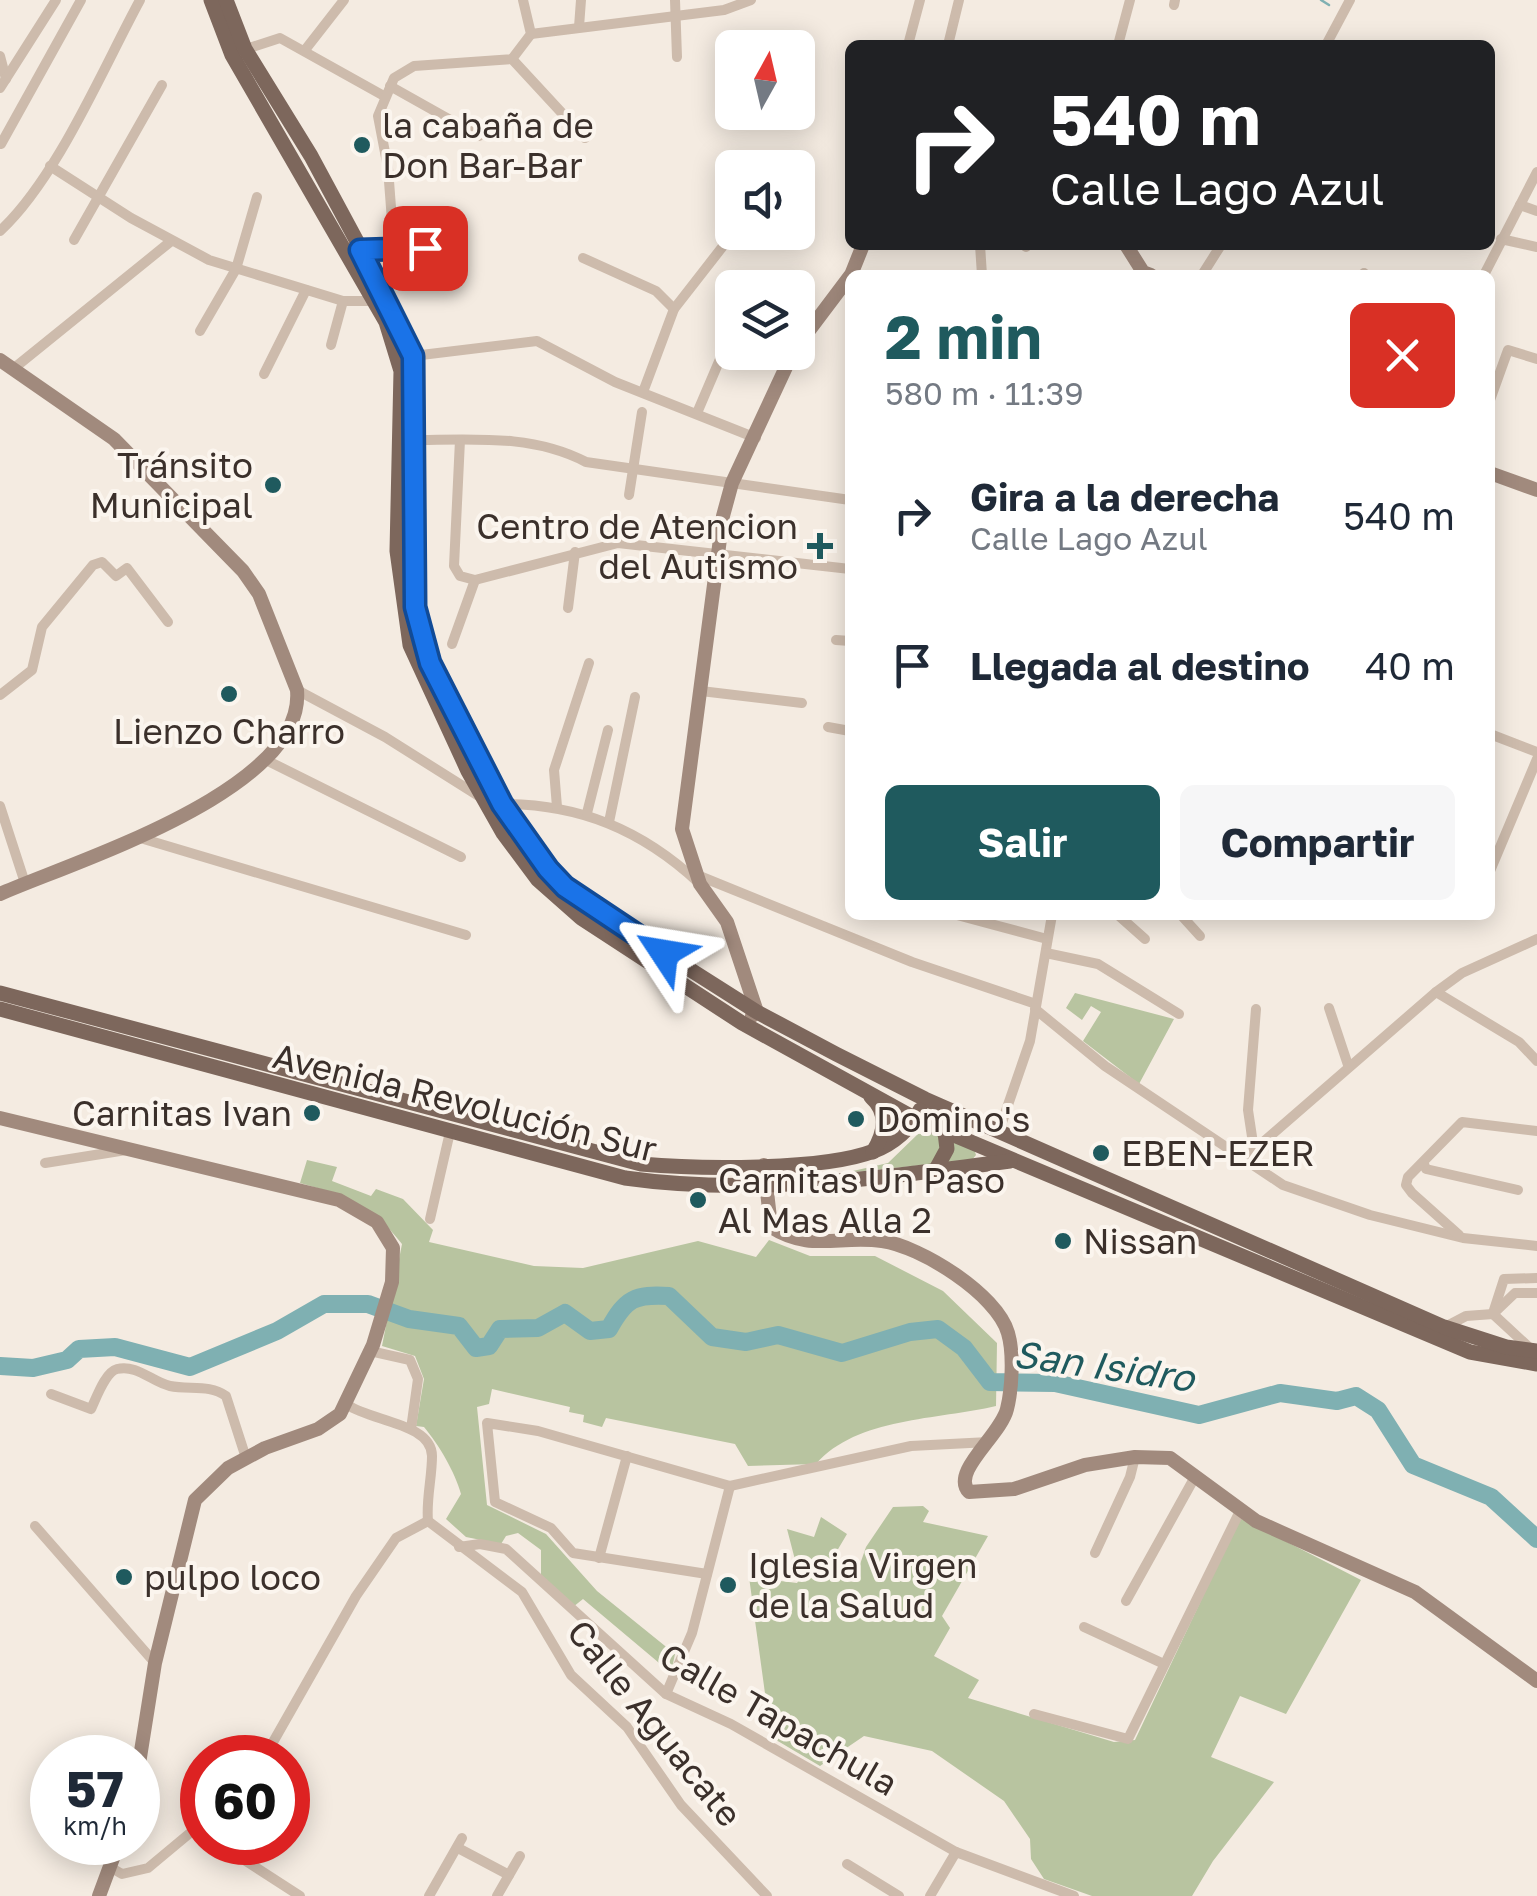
<!DOCTYPE html>
<html lang="es">
<meta charset="utf-8">
<style>
:root{--surface:#fff;--page:#f6f6f7;--text:#1f2937;--muted:#747a83;--accent:#1f5a5e}
body{margin:0;font-family:"Golos Text",sans-serif;background:var(--page);color:var(--text);height:100vh;display:flex;flex-direction:column;font-size:38px;white-space:nowrap}
*{box-sizing:border-box;margin:0}
p{font-size:32px;color:var(--muted)}
.icon{flex:none;width:55px;height:55px;fill:none;stroke:currentColor;stroke-width:2;stroke-linecap:round;stroke-linejoin:round}
.map{position:relative;flex:1;overflow:hidden}
.panel{position:absolute;left:845px;top:270px;width:650px;height:650px;display:flex;flex-direction:column;background:var(--surface);border-radius:15px;box-shadow:0 5px 25px #0003}
.panel>*{flex:none}
.hud{position:absolute;left:845px;top:40px;width:650px;height:210px;border-radius:15px;box-shadow:0 5px 25px #0003;background:#202124;color:#fff;overflow:hidden}
.needle{width:65px;rotate:8deg}
.buttons{position:absolute;left:715px;top:30px;display:grid;gap:20px}
.buttons a{display:grid;place-items:center;width:100px;height:100px;border-radius:15px;background:var(--surface);box-shadow:0 5px 25px #0003;font-size:50px}
.speed{position:absolute;left:30px;top:1735px;display:flex;gap:20px;font-size:50px;font-weight:700;text-align:center}
.speed>*{display:grid;place-content:center;width:130px;height:130px;border-radius:50%;background:var(--surface);box-shadow:0 5px 25px #0003;line-height:1}
.speed small{font-size:25px;font-weight:400}
.speed .limit{border:15px solid #d22;background:#fff;color:#111}
.pin{position:absolute;display:grid;place-items:center;width:85px;height:85px;color:#fff;margin:-42px;border-radius:20px;box-shadow:0 5px 15px #0006}
.me{position:absolute;width:110px;margin:-55px;rotate:303deg;stroke-linejoin:round;filter:drop-shadow(0 0 8px #0008)}
.turn{display:flex;align-items:center;gap:35px;height:210px;padding:0 40px;font-size:45px}
.turn .icon{width:130px;height:130px;stroke-width:2.5}
.turn b{display:block;font-size:70px;line-height:85px}
.round{display:grid;place-items:center;flex:none;width:105px;height:105px;border-radius:15px;background:var(--page)}
.headline{display:flex;align-items:center;justify-content:space-between;height:170px;padding:0 40px}
h1{font-size:60px;font-weight:700;line-height:75px;color:var(--accent)}
.primary-button{display:flex;gap:20px;margin-top:auto;padding:20px 40px}
.primary-button a{flex:1;height:115px;border-radius:15px;background:var(--accent);color:#fff;font-size:40px;font-weight:700;line-height:115px;text-align:center}
.primary-button a+a{background:var(--page);color:var(--text)}
ul{padding:0;list-style:none}
li{display:flex;align-items:center;gap:30px;height:150px;padding:0 40px}
li div{flex:1}
li b{display:block;font-size:38px}
li em{font-style:normal}
.map>svg:first-child{display:block}
</style>
<div class="map">
<svg width="1537" height="1896" viewBox="0 0 1537 1896">
<rect width="100%" height="100%" fill="#f4ebe1"/>
<g fill="#b8c4a0">
<path d="M1075,993L1174,1019L1139,1084L1083,1041L1101,1012L1091,1006L1082,1020L1066,1008Z"/>
<path d="M918,1134H934L974,1149L976,1155L972,1160L844,1173L888,1163Z"/>
<path d="M307,1160L337,1167L332,1181L371,1196L376,1189L403,1199L433,1230L429,1242L534,1266L583,1268L698,1241L756,1257L769,1240L810,1256H875L943,1291L997,1343L996,1406C938,1420 857,1417 816,1464L748,1466L735,1444L606,1418L602,1427L583,1422L584,1415L569,1412L570,1407L492,1389L489,1404L477,1407L487,1505L546,1534L597,1591L675,1654L671,1673L583,1599L573,1607L541,1576V1550L518,1533L506,1536L501,1544L466,1537L446,1519L461,1494C455,1472 439,1445 424,1427L416,1426L424,1379L415,1356L382,1346L402,1244C370,1203 349,1197 300,1183Z"/>
<path d="M923,1506L929,1511L923,1522L988,1536L942,1616L950,1628L934,1656L979,1680L968,1698L1114,1742L1135,1740L1240,1518L1361,1580L1286,1714L1240,1696L1211,1757L1274,1782L1213,1861L1192,1896H1092L1044,1879L1031,1859L1030,1839L1004,1801L932,1751L864,1736L820,1766L771,1737L749,1577L797,1583L800,1579L787,1529L814,1537L821,1517L847,1534L831,1561L858,1570L866,1547L893,1507Z"/>
</g>
<g fill="none" stroke-linecap="round" stroke-linejoin="round">
<path stroke="#7fb0b2" stroke-width="2.5" d="M1321,0L1329,5"/>
<path stroke="#7fb0b2" stroke-width="18" d="M0,1366L33,1368L67,1360L79,1349L115,1347L190,1367L277,1331L324,1304H368L409,1319L459,1326L476,1348L489,1346L500,1329L538,1328L565,1313L590,1331L609,1329C626,1298 635,1294 669,1296L712,1337L746,1342L778,1335L842,1353L910,1332L938,1329L964,1348L990,1382L1055,1383L1199,1415L1280,1393L1337,1401L1356,1396L1378,1410L1413,1465L1491,1497L1537,1539"/>
<g stroke="#cdbbac" stroke-width="10">
<path d="M675,0L677,57"/>
<path d="M1174,5L1175,0"/>
<path d="M579,27L581,0"/>
<path d="M531,34L724,10L751,0"/>
<path d="M908,45L920,0"/>
<path d="M948,45L959,0"/>
<path d="M1118,45L1130,0"/>
<path d="M1326,45L1350,0"/>
<path d="M243,50L280,38L384,96"/>
<path d="M305,50L344,0"/>
<path d="M0,56L6,79"/>
<path d="M512,59L585,138"/>
<path d="M390,86L479,136"/>
<path d="M0,88L56,0"/>
<path d="M1,144L81,0"/>
<path d="M50,166L131,218L209,260L343,301H375"/>
<path d="M1520,205L1537,211"/>
<path d="M0,231C57,178 102,70 140,0"/>
<path d="M1501,239L1537,247"/>
<path d="M74,240L162,85"/>
<path d="M980,245L982,275"/>
<path d="M1026,245V247"/>
<path d="M394,247L388,168L378,116L394,78L414,66L512,59L531,34L523,0"/>
<path d="M360,250L448,246"/>
<path d="M583,258L656,291L674,309"/>
<path d="M1202,275L1221,245"/>
<path d="M1364,275V273"/>
<path d="M1484,275L1537,172"/>
<path d="M200,331L236,269L257,197"/>
<path d="M331,345L343,301"/>
<path d="M413,356L537,341L615,382L756,438"/>
<path d="M13,369L170,242"/>
<path d="M264,374L306,290"/>
<path d="M643,392L674,309L734,232"/>
<path d="M1490,400L1508,350L1537,359"/>
<path d="M697,413L732,331"/>
<path d="M408,440C468,440 531,433 586,462L850,500"/>
<path d="M460,440L454,566L460,576L475,580L618,543L850,569"/>
<path d="M629,495L642,412"/>
<path d="M568,608L575,552"/>
<path d="M836,640L850,641"/>
<path d="M452,644L475,580"/>
<path d="M297,690L385,737L485,800"/>
<path d="M701,691L802,703"/>
<path d="M0,695L32,670L42,627L93,565L102,562L116,576L127,568L168,622"/>
<path d="M828,727L850,731"/>
<path d="M1490,734L1537,752"/>
<path d="M266,760L461,857"/>
<path d="M502,804C580,804 642,830 699,883"/>
<path d="M0,806L25,883"/>
<path d="M557,807L554,770L589,663"/>
<path d="M587,813L608,730"/>
<path d="M609,822L635,697"/>
<path d="M137,837L466,935"/>
<path d="M1490,871L1537,759"/>
<path d="M697,875L912,962L1036,1004"/>
<path d="M957,915L1047,939"/>
<path d="M1118,915L1145,939"/>
<path d="M1181,915L1200,936"/>
<path d="M1046,953L1098,964L1179,1014"/>
<path d="M1436,992L1519,1042L1537,1061"/>
<path d="M1329,1008L1348,1065"/>
<path d="M1035,1009L1105,1066L1283,1185L1370,1215L1463,1238L1537,1246"/>
<path d="M999,1131L1030,1041L1052,915"/>
<path d="M1254,1150L1248,1110L1256,1009"/>
<path d="M1248,1161L1254,1150L1436,992L1462,973L1537,939"/>
<path d="M45,1163L126,1150"/>
<path d="M1424,1164L1426,1169L1518,1190"/>
<path d="M430,1219L450,1132"/>
<path d="M1459,1235L1412,1193L1406,1185L1408,1177L1462,1122L1537,1131"/>
<path d="M1493,1313L1504,1279L1537,1278"/>
<path d="M1493,1314L1533,1351"/>
<path d="M1445,1327L1466,1316L1493,1314L1515,1293H1537"/>
<path d="M370,1351L410,1360L418,1379L411,1429"/>
<path d="M51,1394L91,1409C96,1399 105,1372 117,1369C137,1364 152,1382 170,1386C189,1390 210,1384 226,1396L246,1458"/>
<path d="M348,1405C370,1421 432,1423 432,1456C432,1478 426,1499 428,1521L522,1592L571,1675L627,1727L681,1805L767,1896"/>
<path d="M730,1486L911,1446L989,1442"/>
<path d="M35,1526L155,1663"/>
<path d="M459,1547L480,1544L506,1549L666,1694L731,1724L956,1852L1074,1896"/>
<path d="M1095,1553L1130,1477L1135,1457"/>
<path d="M599,1558L627,1456"/>
<path d="M707,1574L573,1553L551,1528L495,1502L487,1423L538,1431L730,1486"/>
<path d="M1126,1601L1196,1475"/>
<path d="M1084,1627L1164,1664"/>
<path d="M666,1694L692,1633L730,1486"/>
<path d="M1034,1714L1128,1739L1240,1511"/>
<path d="M264,1758L356,1596L396,1538L428,1521"/>
<path d="M234,1842L246,1861L300,1896"/>
<path d="M458,1848L509,1875"/>
<path d="M847,1864L899,1896"/>
<path d="M110,1867L122,1874L148,1868L202,1823"/>
<path d="M429,1896L462,1838"/>
<path d="M497,1896L520,1856"/>
<path d="M930,1896L956,1852"/>
</g>
<g stroke="#a18a7d" stroke-width="14">
<path d="M1126,245L1143,272L1151,275"/>
<path d="M851,275L863,245"/>
<path d="M798,345L850,276"/>
<path d="M0,360L114,439L243,571L259,594L297,690C306,790 75,861 0,894"/>
<path d="M1490,473L1537,490"/>
<path d="M752,1016L757,1012L727,922L700,884L682,829L723,516L732,483L793,352"/>
<path d="M0,1118L339,1200L377,1222L393,1248L392,1282L373,1345L340,1414L318,1429L265,1448L228,1468L195,1500L155,1663L138,1770"/>
<path d="M764,1165L771,1227C809,1252 840,1235 882,1241C920,1246 997,1294 1008,1333C1014,1353 1012,1389 1007,1409C1001,1435 950,1472 969,1492L1014,1489L1085,1465L1135,1457L1170,1458L1256,1521L1415,1592L1537,1681"/>
<path d="M99,1896L119,1842"/>
</g>
<g stroke="#7d675c" stroke-width="15">
<path d="M211,0L232,55L386,322L401,371L397,551L410,645L468,771L503,833L538,880L581,918L742,1023L916,1119L1470,1352L1537,1364"/>
<path d="M226,0L245,49L311,156L396,314L413,356V553L415,607L423,636L464,733L516,826L549,869L565,887L664,953L757,1012L836,1054L925,1099L1444,1327L1506,1347L1537,1351"/>
<path d="M0,993L641,1164C698,1169 822,1171 874,1151C893,1144 912,1128 920,1110"/>
<path d="M0,1009L625,1178C751,1196 885,1178 1010,1161"/>
<path d="M871,1097C889,1113 885,1133 873,1152"/>
<path d="M935,1171L947,1149L944,1124"/>
</g>
</g>
<g fill="none" stroke-linecap="round" stroke-linejoin="round">
<defs>
<path id="route" d="M425,248L360,250L413,356L415,607L430,663L502,804L548,869L565,887L664,953"/>
</defs>
<use href="#route" stroke="#114b97" stroke-width="25"/>
<use href="#route" stroke="#1a73e8" stroke-width="18"/>
</g>
<g fill="#1f5a5e" stroke="#fbf5ee" stroke-width="4">
<circle cx="362" cy="145" r="10"/>
<circle cx="273" cy="485" r="10"/>
<path d="M815 531h10v10h10v10h-10v10h-10v-10h-10v-10h10z"/>
<circle cx="229" cy="694" r="10"/>
<circle cx="312" cy="1113" r="10"/>
<circle cx="856" cy="1119" r="10"/>
<circle cx="1101" cy="1153" r="10"/>
<circle cx="698" cy="1200" r="10"/>
<circle cx="1063" cy="1241" r="10"/>
<circle cx="124" cy="1577" r="10"/>
<circle cx="728" cy="1585" r="10"/>
</g>
<g text-anchor="middle" dominant-baseline="central" stroke-width="8" stroke-linejoin="round" paint-order="stroke">
<g font-size="35" fill="#3b302b" stroke="#fbf5ee" text-anchor="start">
<text x="382" y="125">la cabaña de<tspan x="382" dy="40">Don Bar-Bar</tspan></text>
<text x="253" y="465" text-anchor="end">Tránsito<tspan x="253" dy="40">Municipal</tspan></text>
<text x="798" y="526" text-anchor="end">Centro de Atencion<tspan x="798" dy="40">del Autismo</tspan></text>
<text x="229" y="731" text-anchor="middle">Lienzo Charro</text>
<text x="292" y="1113" text-anchor="end">Carnitas Ivan</text>
<text x="876" y="1119">Domino's</text>
<text x="1121" y="1153">EBEN-EZER</text>
<text x="718" y="1180">Carnitas Un Paso<tspan x="718" dy="40">Al Mas Alla 2</tspan></text>
<text x="1083" y="1241">Nissan</text>
<text x="748" y="1565">Iglesia Virgen<tspan x="748" dy="40">de la Salud</tspan></text>
<text x="144" y="1577">pulpo loco</text>
</g>
<g font-size="35" fill="#3b302b" stroke="#fbf5ee">
<text transform="translate(465 1102) rotate(14)">Avenida Revolución Sur</text>
<text transform="translate(779 1719) rotate(30)">Calle Tapachula</text>
<text transform="translate(655 1723) rotate(51)">Calle Aguacate</text>
</g>
<g font-size="38" font-style="italic" fill="#1f5a5e" stroke="#fbf5ee">
<text transform="translate(1104 1365) rotate(8)">San Isidro</text>
</g>
</g>
</svg>
<div class="buttons">
<a><svg class="needle" viewBox="-14 -14 28 28"><path d="M0-13l5 13h-10z" fill="#e53935"/><path d="M0 13l5-13h-10z" fill="#747a83"/></svg></a>
<a><svg class="icon" aria-label="sound" viewBox="0 0 24 24"><path d="M4 9h4l5-4v14l-5-4H4zM17 9q2 3 0 6"/></svg></a>
<a><svg class="icon" aria-label="layers" viewBox="0 0 24 24"><path d="M12 4l9 5-9 5-9-5zM3 14l9 5 9-5"/></svg></a>
</div>
<div class="speed"><div>57<small>km/h</small></div><div class="limit">60</div></div>
<div class="pin" style="left:425px;top:248px;background:#d93025"><svg class="icon" aria-label="arrive" viewBox="0 0 24 24"><path d="M6 21V4h12l-3 4 3 4H6"/></svg></div>
<svg class="me" style="left:664px;top:953px" viewBox="-20 -20 40 40"><path d="M0-17L14 15 0 8-14 15z" fill="#1a73e8" stroke="#fff" stroke-width="4"/></svg>
<div class="hud">
<div class="turn"><svg class="icon" aria-label="right" viewBox="0 0 24 24"><path d="M7 20v-9h11M14 6l5 5-5 5"/></svg><div><b>540 m</b>Calle Lago Azul</div></div>
</div>
<section class="panel">
<div class="headline"><div><h1>2 min</h1><p>580 m · 11:39</p></div><a class="round" style="background:#d93025;color:#fff"><svg class="icon" aria-label="close" viewBox="0 0 24 24"><path d="M6 6l12 12M18 6L6 18"/></svg></a></div>
<ul>
<li><svg class="icon" aria-label="right" viewBox="0 0 24 24"><path d="M7 20v-9h11M14 6l5 5-5 5"/></svg><div><b>Gira a la derecha</b><p>Calle Lago Azul</p></div><em>540 m</em></li>
<li><svg class="icon" aria-label="arrive" viewBox="0 0 24 24"><path d="M6 21V4h12l-3 4 3 4H6"/></svg><div><b>Llegada al destino</b></div><em>40 m</em></li>
</ul>
<div class="primary-button"><a>Salir</a><a>Compartir</a></div>
</section>
</div>
